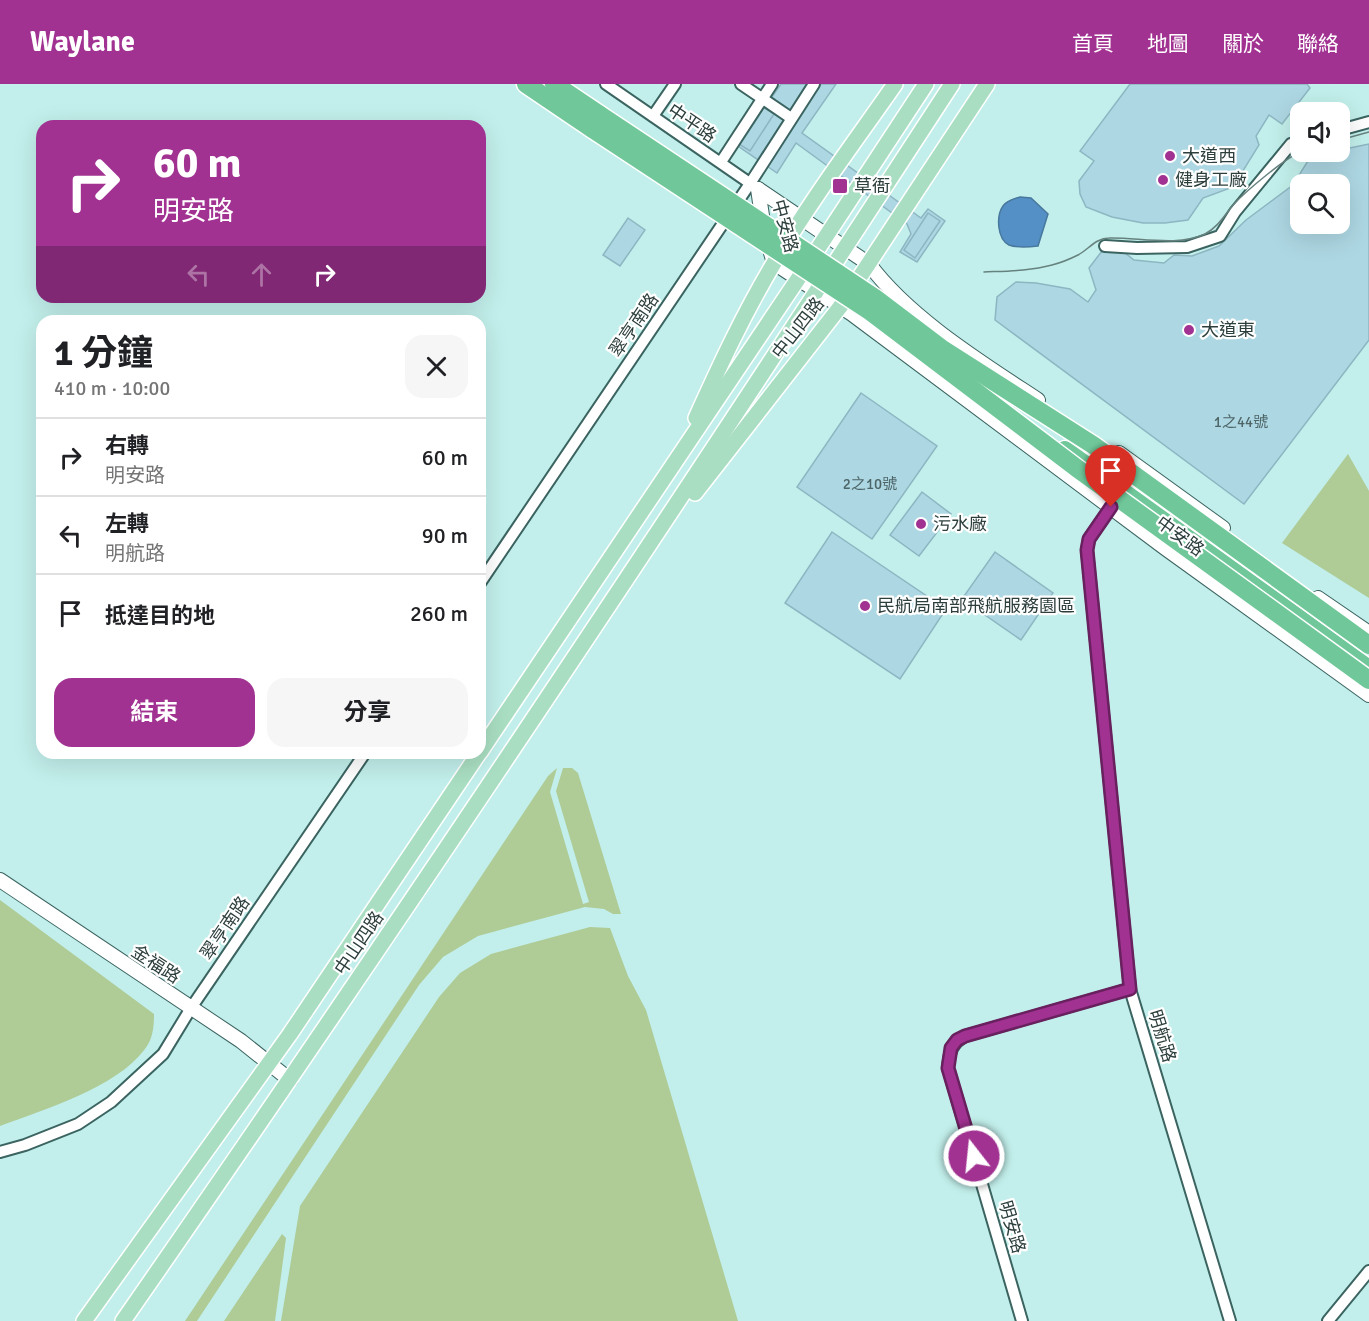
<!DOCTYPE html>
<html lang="zh-TW">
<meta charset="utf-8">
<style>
:root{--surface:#fff;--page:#f6f6f6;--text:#202124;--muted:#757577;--line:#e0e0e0;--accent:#a13291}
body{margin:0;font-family:Signika,"Noto Sans TC",sans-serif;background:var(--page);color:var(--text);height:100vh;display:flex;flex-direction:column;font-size:22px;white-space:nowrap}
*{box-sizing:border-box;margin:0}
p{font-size:20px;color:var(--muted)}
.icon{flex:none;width:33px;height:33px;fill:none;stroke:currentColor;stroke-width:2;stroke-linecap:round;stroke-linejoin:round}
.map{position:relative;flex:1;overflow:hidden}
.side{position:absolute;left:36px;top:231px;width:450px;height:444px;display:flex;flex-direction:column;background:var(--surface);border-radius:18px;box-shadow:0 6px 24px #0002}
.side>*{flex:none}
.banner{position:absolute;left:36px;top:36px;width:450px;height:183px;border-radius:18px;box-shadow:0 6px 24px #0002;background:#a13291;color:#fff;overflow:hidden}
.buttons{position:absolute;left:1290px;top:18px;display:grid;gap:12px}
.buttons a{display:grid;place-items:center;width:60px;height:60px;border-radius:12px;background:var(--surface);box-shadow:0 6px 24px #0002;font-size:30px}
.pin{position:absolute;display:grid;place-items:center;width:51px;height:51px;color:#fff;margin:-62px -26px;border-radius:50% 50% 50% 0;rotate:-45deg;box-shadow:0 0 6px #0007}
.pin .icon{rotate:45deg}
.me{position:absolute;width:66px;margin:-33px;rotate:344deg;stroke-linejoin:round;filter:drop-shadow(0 0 4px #0008)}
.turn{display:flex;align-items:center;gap:21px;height:126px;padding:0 18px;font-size:27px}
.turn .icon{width:78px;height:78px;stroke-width:2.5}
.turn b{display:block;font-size:42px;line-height:51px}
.lanes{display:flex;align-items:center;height:57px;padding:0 18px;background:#0003;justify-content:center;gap:30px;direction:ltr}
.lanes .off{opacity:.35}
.round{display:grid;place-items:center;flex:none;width:63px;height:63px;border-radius:18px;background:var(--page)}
.headline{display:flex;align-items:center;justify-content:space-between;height:102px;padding:0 18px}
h1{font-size:36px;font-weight:700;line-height:45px}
.primary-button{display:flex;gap:12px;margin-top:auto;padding:12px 18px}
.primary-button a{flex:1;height:69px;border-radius:18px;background:var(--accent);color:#fff;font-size:24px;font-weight:700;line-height:69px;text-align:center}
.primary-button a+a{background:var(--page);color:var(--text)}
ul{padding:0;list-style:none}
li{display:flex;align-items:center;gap:18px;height:78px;padding:0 18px;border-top:2px solid var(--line)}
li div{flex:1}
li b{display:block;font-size:22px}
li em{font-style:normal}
header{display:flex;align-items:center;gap:36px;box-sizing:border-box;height:84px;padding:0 30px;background:var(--accent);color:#fff}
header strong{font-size:28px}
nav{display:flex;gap:33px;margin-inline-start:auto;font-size:21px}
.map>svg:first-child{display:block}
</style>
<header>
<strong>Waylane</strong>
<nav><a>首頁</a><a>地圖</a><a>關於</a><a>聯絡</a></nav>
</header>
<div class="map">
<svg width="1369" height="1237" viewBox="0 0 1369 1237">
<rect width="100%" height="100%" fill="#c2efeb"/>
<g fill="#afcb96">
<path d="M1348,370L1369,407V514L1282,459Z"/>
<path d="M557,684L550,708L583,820L589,818L556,707L563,684H572L578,689L621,830H613L604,825L585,823L478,852L443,873L419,901L197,1237H185L548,692Z"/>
<path d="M0,816L154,930C154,942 153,955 145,965C116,1004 45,1025 0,1042Z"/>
<path d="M590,843L610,844L628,892L646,926L738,1237H281L300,1122L439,913L460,889L491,870Z"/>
<path d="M282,1150L286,1154L275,1237H224Z"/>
</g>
<path fill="#5490c6" stroke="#48789d" stroke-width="1.5" d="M1020,113L1031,114L1048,130L1038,162C1030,163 1017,164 1009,161C997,155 996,132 1003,122C1007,116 1014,115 1020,113Z"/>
<g fill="#add7e3" stroke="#8db6c2" stroke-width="1.5" fill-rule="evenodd">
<path d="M781,0H836L802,49L921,134L928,125L945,137L917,178L900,168L911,150L907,140L796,59L777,89L738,62Z"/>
<path d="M1130,0H1307L1310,4L1282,40L1269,31L1256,52L1259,61L1233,103L1203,114L1188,136L1165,139H1143L1112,133L1086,123L1080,110L1079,97L1094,77L1080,67Z"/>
<path d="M763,23L774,30L750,67L739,60Z"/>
<path d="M1369,60V256L1244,420L995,236L997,213L1016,198L1036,199L1070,205L1088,218L1096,206L1089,184L1102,167L1120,165L1134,176L1164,179L1174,171L1192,172L1219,162L1246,136L1293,101L1311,72ZM1300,100H1340V140H1300Z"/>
<path d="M928,129L940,137L915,174L904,166Z"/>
<path d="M628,134L645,146L620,182L603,171Z"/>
<path d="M861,309L937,362L872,455L797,403Z"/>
<path d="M922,408L951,430L919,472L890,451Z"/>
<path d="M832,448L946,525L900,595L785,519Z"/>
<path d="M995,468L1053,509L1021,556L962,515Z"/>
</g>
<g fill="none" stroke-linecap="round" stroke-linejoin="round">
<defs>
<g id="street">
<path d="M606,0L754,102"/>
<path d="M741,0L791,34"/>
<path d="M653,32L675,0"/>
<path d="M1340,46L1369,38"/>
<path d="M721,78L772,0"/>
<path d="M1105,162L1137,164L1187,163L1220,152L1235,128L1291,60L1300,57"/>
<path d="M1111,423L1089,455L1087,466L1130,905L1230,1237"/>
<path d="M480,499L751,98L814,0"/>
<path d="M0,1068L25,1061L78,1040L111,1018L163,970L191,924L365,669"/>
<path d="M1022,1237L948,984C949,969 952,959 965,952L1130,905"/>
<path d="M1328,1237L1369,1187"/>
</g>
<g id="secondary">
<path d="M758,105L764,145"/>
<path d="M758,105L869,180C909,234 982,279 1038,316"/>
<path d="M771,169L774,179L852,230L1165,464L1369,611"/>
<path d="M1119,369L1223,444"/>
<path d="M1318,514L1369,549"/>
<path d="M0,796L241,957L290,996"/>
</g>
<g id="primary">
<path d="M696,334C720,281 744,229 774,179C810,117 854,59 895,0"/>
<path d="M695,409L840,223L987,0"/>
<path d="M480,668L798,195L926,0"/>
<path d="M84,1237L290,950L479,669"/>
<path d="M123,1237C406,830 681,416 952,0"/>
</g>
<g id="highway">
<path d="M526,0L594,46"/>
<path d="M554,0L600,31"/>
<path d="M1065,366L1369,585"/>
</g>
</defs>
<use href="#street" stroke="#3b6461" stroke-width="14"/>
<use href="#secondary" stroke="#3b6461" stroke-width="16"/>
<use href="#primary" stroke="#fff" stroke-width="18"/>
<use href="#highway" stroke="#fff" stroke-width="21"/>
<use href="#street" stroke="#fff" stroke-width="10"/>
<use href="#secondary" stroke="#fff" stroke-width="14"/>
<use href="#primary" stroke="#a9dec2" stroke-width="15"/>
<use href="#highway" stroke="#70c89a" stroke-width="18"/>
<g stroke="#66827f" stroke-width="1.5">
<path d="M1340,56L1369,48"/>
<path d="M984,188C1007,187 1030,187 1052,181C1060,179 1070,175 1078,171C1089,165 1096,154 1109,154C1137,153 1178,163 1205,150C1218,143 1224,132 1233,121C1245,108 1286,73 1301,68"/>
</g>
<defs>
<g id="highway-bridge">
<path d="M600,31L875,214L941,264L1093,361L1369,561"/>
<path d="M594,46L871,228L1078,385L1369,596"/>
</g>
</defs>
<use href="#highway-bridge" stroke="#fff" stroke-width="21" stroke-linecap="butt"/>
<use href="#highway-bridge" stroke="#70c89a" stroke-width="18"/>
</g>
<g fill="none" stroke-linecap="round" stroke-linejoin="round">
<defs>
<path id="route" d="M974,1072L948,984L951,964L957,956L965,952L1130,905L1087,466L1089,455L1111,423"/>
</defs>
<use href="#route" stroke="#69205e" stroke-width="15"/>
<use href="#route" stroke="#a13291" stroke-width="10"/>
</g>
<g fill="#a13291" stroke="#fff" stroke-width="2">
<circle cx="1170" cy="72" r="6"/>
<circle cx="1163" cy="96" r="6"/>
<rect x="832" y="94" width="16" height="16" rx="3"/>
<circle cx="1189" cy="246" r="6"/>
<circle cx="921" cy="440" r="6"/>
<circle cx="865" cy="522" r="6"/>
</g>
<g text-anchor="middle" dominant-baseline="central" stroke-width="4.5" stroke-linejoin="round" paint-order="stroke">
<g font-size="15" fill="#4d6566">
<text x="1241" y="338">1之44號</text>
<text x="870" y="400">2之10號</text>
</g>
<g font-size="18" fill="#2d3f3d" stroke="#fff">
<text transform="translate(692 39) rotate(34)">中平路</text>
<text transform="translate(785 142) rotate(75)">中安路</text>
<text transform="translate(634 241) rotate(-56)">翠亨南路</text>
<text transform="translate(798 244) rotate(-52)">中山四路</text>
<text transform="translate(1180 452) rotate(36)">中安路</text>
<text transform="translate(225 844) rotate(-56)">翠亨南路</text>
<text transform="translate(359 859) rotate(-56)">中山四路</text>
<text transform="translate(156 880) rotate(33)">金福路</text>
<text transform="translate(1162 952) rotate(73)">明航路</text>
<text transform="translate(1012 1143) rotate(74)">明安路</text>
</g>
<g font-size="18" fill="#2d3f3d" stroke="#fff" text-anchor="start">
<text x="1182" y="72">大道西</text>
<text x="1175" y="96">健身工廠</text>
<text x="854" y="102">草衙</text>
<text x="1201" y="246">大道東</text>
<text x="933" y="440">污水廠</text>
<text x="877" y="522">民航局南部飛航服務園區</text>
</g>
</g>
</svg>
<div class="buttons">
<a><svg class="icon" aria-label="sound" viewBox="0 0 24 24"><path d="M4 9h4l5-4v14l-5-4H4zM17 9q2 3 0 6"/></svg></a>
<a><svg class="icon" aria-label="search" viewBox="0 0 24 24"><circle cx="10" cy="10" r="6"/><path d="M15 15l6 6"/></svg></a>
</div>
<div class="pin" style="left:1111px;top:423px;background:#d93025"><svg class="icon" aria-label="arrive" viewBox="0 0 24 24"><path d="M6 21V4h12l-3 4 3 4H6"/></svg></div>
<svg class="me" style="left:974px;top:1072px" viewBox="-20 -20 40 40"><circle r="17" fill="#a13291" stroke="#fff" stroke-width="3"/><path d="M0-11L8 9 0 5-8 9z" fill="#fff"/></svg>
<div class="banner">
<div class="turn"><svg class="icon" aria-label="right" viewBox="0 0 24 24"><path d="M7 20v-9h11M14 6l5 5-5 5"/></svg><div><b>60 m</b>明安路</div></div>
<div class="lanes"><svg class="icon off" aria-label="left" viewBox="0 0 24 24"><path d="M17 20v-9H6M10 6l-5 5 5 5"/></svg><svg class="icon off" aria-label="ahead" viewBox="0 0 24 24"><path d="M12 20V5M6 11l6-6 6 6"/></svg><svg class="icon" aria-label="right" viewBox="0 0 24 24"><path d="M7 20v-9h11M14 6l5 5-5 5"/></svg></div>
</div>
<section class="side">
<div class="headline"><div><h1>1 分鐘</h1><p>410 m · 10:00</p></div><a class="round"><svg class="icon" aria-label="close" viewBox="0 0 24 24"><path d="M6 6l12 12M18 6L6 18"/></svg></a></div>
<ul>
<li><svg class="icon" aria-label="right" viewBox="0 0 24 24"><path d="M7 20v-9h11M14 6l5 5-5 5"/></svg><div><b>右轉</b><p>明安路</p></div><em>60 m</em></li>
<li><svg class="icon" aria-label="left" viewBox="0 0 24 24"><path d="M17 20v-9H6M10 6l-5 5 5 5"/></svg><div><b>左轉</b><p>明航路</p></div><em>90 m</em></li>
<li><svg class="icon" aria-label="arrive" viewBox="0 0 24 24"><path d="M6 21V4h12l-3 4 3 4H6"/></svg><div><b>抵達目的地</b></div><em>260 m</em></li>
</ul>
<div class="primary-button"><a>結束</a><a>分享</a></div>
</section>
</div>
